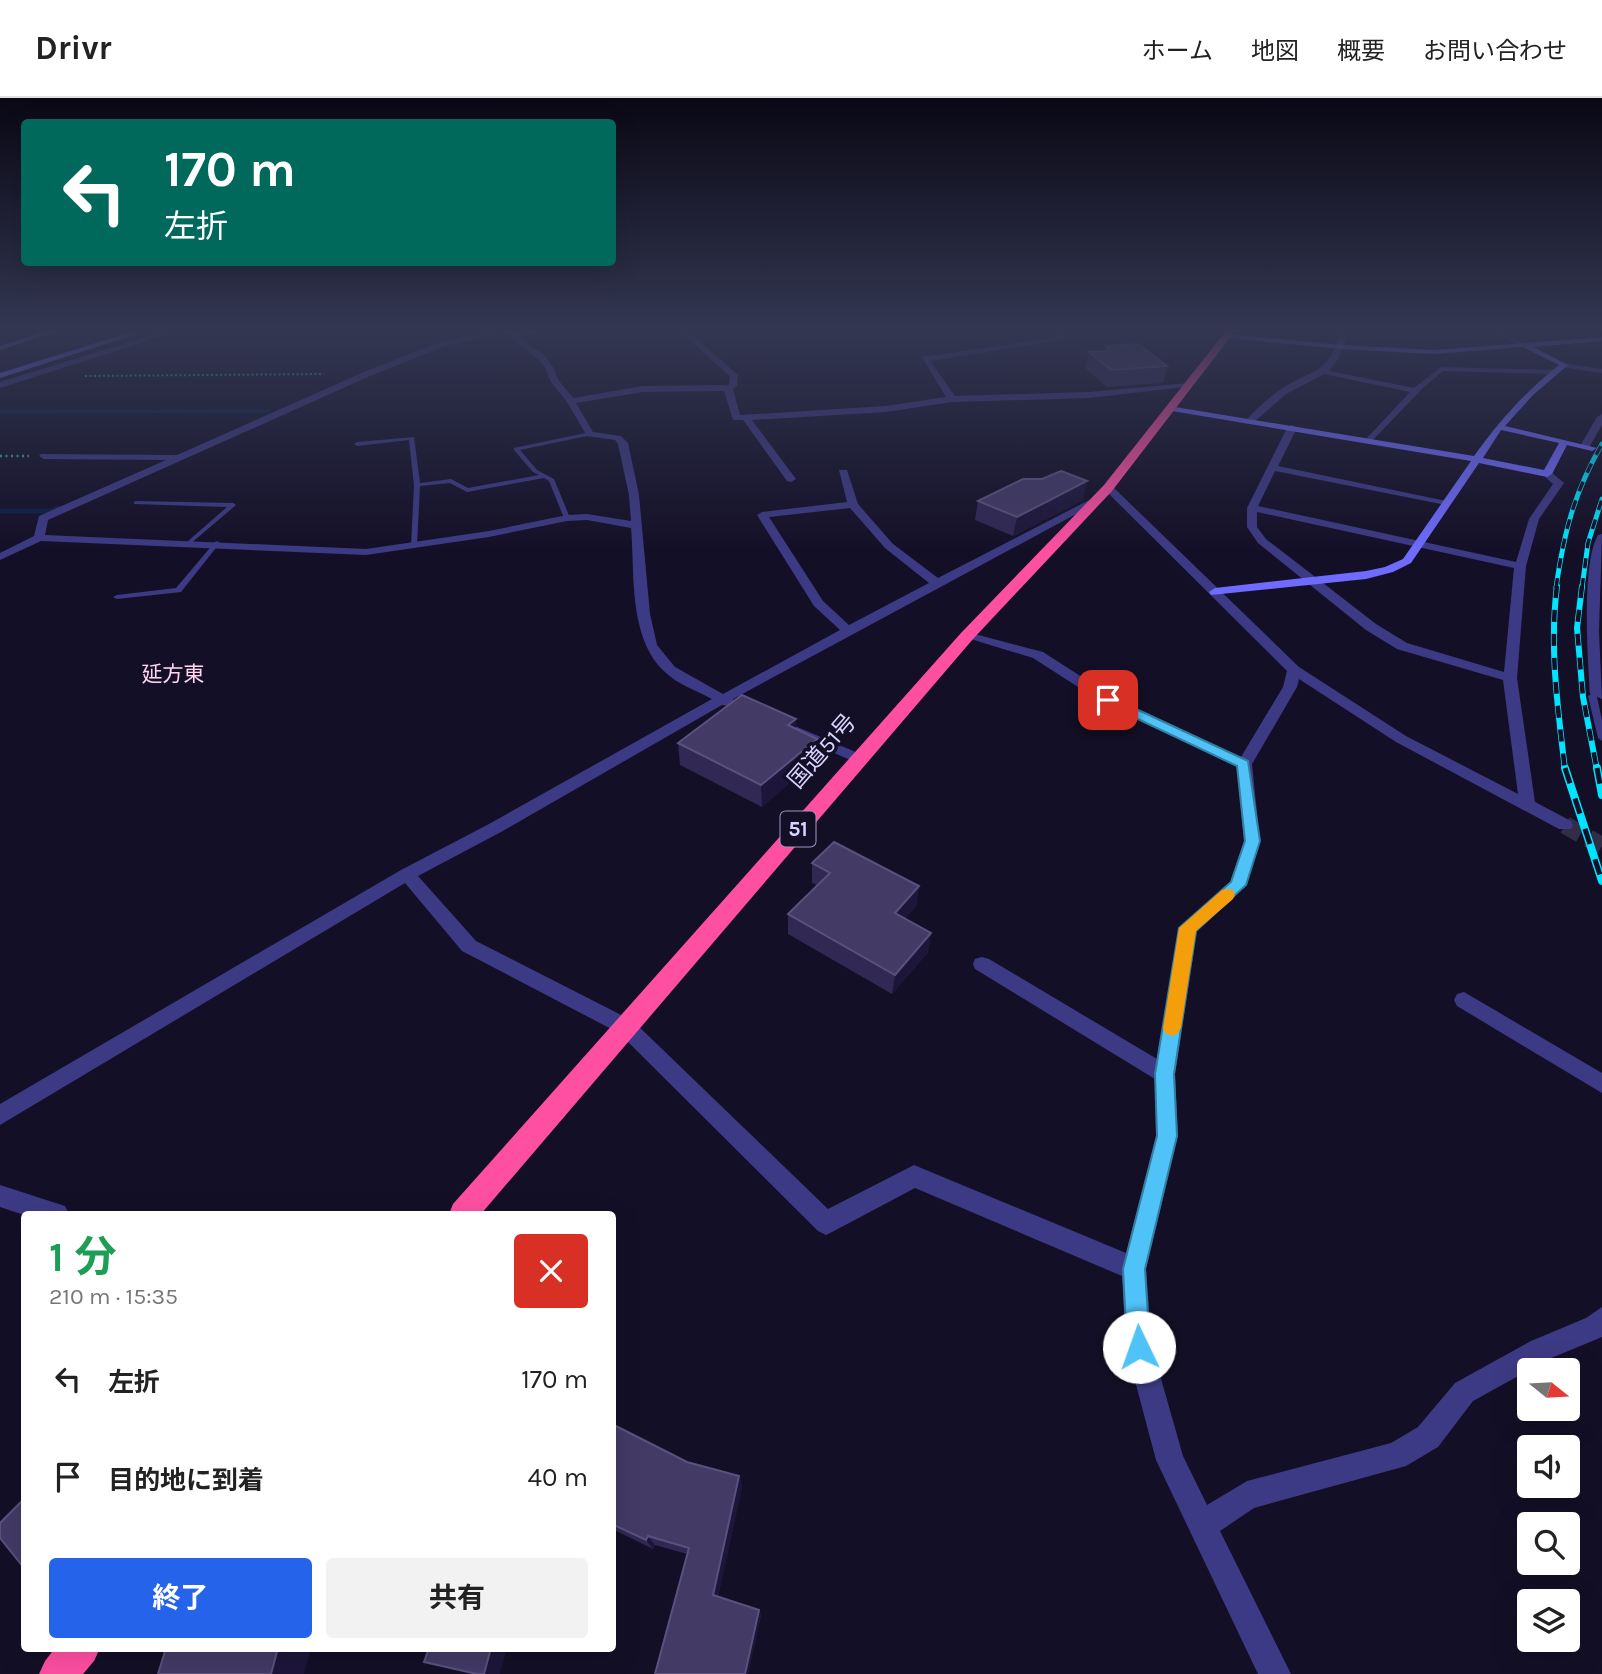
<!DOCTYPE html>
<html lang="ja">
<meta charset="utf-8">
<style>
:root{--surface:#fff;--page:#f2f2f2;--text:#222;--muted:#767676;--line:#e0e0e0;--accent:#2563eb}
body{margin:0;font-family:Karla,"Noto Sans JP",sans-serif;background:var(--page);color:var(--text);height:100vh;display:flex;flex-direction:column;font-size:26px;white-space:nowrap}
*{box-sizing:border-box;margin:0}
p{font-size:23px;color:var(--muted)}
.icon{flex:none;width:38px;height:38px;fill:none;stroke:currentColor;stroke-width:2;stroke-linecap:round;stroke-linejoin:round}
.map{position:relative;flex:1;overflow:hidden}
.side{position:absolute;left:21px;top:1113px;width:595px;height:441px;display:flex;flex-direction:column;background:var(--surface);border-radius:7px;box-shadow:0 7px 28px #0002}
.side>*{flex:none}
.top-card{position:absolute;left:21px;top:21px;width:595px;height:147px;border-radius:7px;box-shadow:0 7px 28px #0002;background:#00695c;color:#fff;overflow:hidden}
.needle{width:46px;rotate:108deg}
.tools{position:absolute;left:1517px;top:1260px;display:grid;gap:14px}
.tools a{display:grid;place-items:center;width:63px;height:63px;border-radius:7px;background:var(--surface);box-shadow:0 7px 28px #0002;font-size:35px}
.pin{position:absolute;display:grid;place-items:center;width:60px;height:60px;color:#fff;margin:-30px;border-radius:14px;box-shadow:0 4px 10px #0006}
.me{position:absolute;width:77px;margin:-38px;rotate:357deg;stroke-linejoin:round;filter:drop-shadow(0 0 5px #0008)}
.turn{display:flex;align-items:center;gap:24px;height:147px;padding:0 28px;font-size:32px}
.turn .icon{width:91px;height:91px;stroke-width:2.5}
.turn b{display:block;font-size:49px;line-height:60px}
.round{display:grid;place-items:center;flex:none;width:74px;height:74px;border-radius:7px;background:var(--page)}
.headline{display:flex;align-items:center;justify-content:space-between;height:119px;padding:0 28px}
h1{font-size:42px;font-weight:700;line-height:52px;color:#1e9e55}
.action{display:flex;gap:14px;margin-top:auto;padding:14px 28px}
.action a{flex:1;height:80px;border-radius:7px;background:var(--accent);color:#fff;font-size:28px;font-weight:700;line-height:80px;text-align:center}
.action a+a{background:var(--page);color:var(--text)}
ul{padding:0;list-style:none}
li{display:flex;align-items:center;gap:21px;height:98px;padding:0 28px}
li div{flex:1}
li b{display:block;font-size:26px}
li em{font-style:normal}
header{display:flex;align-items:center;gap:42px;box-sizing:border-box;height:98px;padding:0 35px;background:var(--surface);border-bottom:2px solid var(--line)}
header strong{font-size:33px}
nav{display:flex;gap:38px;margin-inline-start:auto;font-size:24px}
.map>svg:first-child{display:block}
</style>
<header>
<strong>Drivr</strong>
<nav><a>ホーム</a><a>地図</a><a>概要</a><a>お問い合わせ</a></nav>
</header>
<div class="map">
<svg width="1602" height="1576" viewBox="0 0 1602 1576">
<rect width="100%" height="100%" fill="#130f26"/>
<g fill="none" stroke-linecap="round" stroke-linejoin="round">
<g stroke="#0a1f44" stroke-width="3.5">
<path d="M35,246H84"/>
<path d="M138,247L432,243"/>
<path d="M0,314L269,313"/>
</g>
<path stroke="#0a1f44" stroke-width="5" d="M0,413H51L58,410"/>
<path stroke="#312d47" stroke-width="18" stroke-dasharray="18 9" stroke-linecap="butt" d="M1565,727L1602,748"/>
<path stroke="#2fb8b0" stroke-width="2" stroke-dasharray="2 2.5" stroke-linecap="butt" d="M85,278L324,276"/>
<path stroke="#2fb8b0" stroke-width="2.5" stroke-dasharray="2 3.5" stroke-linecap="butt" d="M0,358H29"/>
<g fill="#3d3a85" fill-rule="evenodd">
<path d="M1491,233H1497L1528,248L1524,249Z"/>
<path d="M590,334L593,336L592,337L520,352L537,372L554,381L570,420L569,421L564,420L549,383L544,380L467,394L450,385L420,388L417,448L414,450L411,448L414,387L409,342L357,348L354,346L357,344L414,339L420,385L451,381L468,390L539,377L533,374L514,352V350Z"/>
<path d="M136,403L233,405L236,407L189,447L186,445L187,444L227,409L134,406V404Z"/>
<path d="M217,443L220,445L219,446L181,494L117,501L113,499L117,497L176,490L215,444Z"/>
<path d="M1597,593L1601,596L1597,599L1602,622V643L1598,640L1588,598Z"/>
</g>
<g fill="#3d3a85" fill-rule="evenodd">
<path d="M165,233H178L0,290V284Z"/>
<path d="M493,233L504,234L445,248L370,278L48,422L45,437L366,451L489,433L567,417L587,416L631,423L629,397L618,346L615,342L587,338L567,304L551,284L545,269L538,261L513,242L514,236L518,234L522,236L521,241L544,257L553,269L559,283L573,300L643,288L729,287L730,278L679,233H688L738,277L737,288L733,291L740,317L886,308L946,299L922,259L1059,239L1054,233H1062L1068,241L930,263L955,298L1089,294L1189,285L1193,288L1089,300L952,304L886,314L752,322L796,381L791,384L787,383L743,322H733L724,293L643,294L576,305L593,334L621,338L628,345L639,397L650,516L657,547L675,569L723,596L840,532L814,508L757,417L762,414L847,404L839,372H847L858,406L893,446L938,480L1093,400L1102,402L733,601L738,606L736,609L722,607L501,734L418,778L476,843L633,923L828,1111L914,1067L1126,1155L1156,1038L1155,981L975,871L973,866L975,861L982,859L989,861L1157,961L1179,830L1230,784L1244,743L1237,669L1103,605L1033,560L961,538L967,534L1043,554L1113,599L1241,659L1283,589L1287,573L1103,390L1112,388L1299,569L1406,638L1518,696L1503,582L1397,551L1366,532L1258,445L1247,429V410L1287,330L1292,327L1297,330L1278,368L1451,404L1446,407L1275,373L1258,408L1516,464L1529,421L1553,386L1542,376L1551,374L1564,385L1539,421L1526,468L1517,580L1535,704L1571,723L1573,727L1571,731H1559L1396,644L1299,581L1297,589L1252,666L1260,743L1247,787L1197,833L1175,976L1178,1038L1146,1171L1152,1249L1183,1358L1207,1407L1247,1383L1391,1345L1418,1329L1455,1285L1531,1243L1586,1220L1602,1209V1239L1549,1261L1473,1303L1438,1349L1406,1368L1254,1410L1220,1433L1291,1576H1258L1156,1362L1126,1249L1122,1178L915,1090L834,1133L826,1137L818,1133L619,935L462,853L405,785L0,1027V1006L401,772L489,726L712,601C697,593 677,586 665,574C628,540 635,475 631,430L587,422L567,423L489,439L366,457L41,443L0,462V455L34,438L39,418L166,362L44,361L39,358L41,356L177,357L364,274L440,244ZM850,410L885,450L929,485L849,527L823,503L769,419ZM1257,414L1514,470L1504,574L1407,545L1376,526L1266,441L1257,429Z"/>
<path d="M1340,233H1348L1339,260L1329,273L1414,290L1441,269L1556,272L1560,274L1556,276L1443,273L1423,290L1369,346L1364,343L1366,341L1410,294L1324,276L1286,296L1253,325H1247V321C1257,311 1268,300 1280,292C1314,269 1328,279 1340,233Z"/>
<path d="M1561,265L1602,271V275L1561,269Z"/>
<path d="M1602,316V327L1590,348L1582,350L1580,348L1597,319Z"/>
<path d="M1602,436L1599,533L1602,601L1590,596C1588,559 1581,466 1598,437Z"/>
<path d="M795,628L865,658L868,661L865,664H855L790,636L788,633L790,630Z"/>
<path d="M1464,894L1602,975V995L1457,908L1454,902L1457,896Z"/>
<path d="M0,1087L65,1108L69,1116L24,1117L0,1109Z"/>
</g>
<g fill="#6f6bff" fill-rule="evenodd">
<path d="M46,233H59L0,252V248Z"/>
<path d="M134,233H146L0,280V275Z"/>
<path d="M494,233H552L518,238Z"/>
<path d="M1228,236L1341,247L1434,252L1602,239V243L1533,249L1568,267L1533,297L1505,328L1597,350L1592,353L1567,347L1552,376L1547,379L1479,365L1411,465L1393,474L1366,481L1211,497L1209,494L1215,490L1366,473L1385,469L1403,461L1471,363L1172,313L1168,310L1169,308L1474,358C1499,323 1525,294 1559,267L1523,249L1434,256L1341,251L1225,240ZM1501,332L1559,345L1544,372L1483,360Z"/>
</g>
<g fill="#ff4fa3" fill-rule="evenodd">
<path d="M1226,233H1235L1112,393L973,541L481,1116H449L453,1106L961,535L1104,387Z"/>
<path d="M55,1550H100L94,1563L83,1576H39L45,1563Z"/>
</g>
<defs>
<g id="rail-far2">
<path d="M1556,490C1564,434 1574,395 1602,346"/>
<path d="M1582,490L1588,445L1602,401"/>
</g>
<g id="rail-far1">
<path d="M1557,488C1549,550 1558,611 1565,672"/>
<path d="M1582,488L1577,530L1583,599L1597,672"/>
</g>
<g id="rail">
<path d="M1565,670L1602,783"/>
<path d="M1597,670L1602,697"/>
</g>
</defs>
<use href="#rail-far2" stroke="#00e5ff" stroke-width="5"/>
<use href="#rail-far1" stroke="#00e5ff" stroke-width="6"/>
<use href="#rail" stroke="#00e5ff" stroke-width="8"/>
<use href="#rail-far2" stroke="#130f26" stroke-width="3.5" stroke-dasharray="10" stroke-linecap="butt"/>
<use href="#rail-far1" stroke="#130f26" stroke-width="4.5" stroke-dasharray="12" stroke-linecap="butt"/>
<use href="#rail" stroke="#130f26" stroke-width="5" stroke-dasharray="16" stroke-linecap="butt"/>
</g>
<g fill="#312854">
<path d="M1106,248L1167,268L1163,285L1107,289L1085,270L1089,254L1105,253Z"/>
<path d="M1083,402L1013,438L975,422L978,403Z"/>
<path d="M796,621V631L817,641L816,662L762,709L680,667L678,645Z"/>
<path d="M812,765L919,788L916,808L905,821L931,835L928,854L892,896L788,836V816L817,787L812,785Z"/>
<path d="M612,1326L687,1364L739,1378L742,1389L718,1498L759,1512L761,1517L748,1576L687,1456L655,1447L653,1451L612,1431Z"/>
</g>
<g fill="#1d163a">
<path d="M1087,383L1083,402L1013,438L1017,419Z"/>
<path d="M796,621V642L788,627Z"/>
<path d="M817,641L816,662L762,709L761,687Z"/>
<path d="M919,788L916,808L893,835L895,815Z"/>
<path d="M931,835L928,854L892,896L895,877Z"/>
<path d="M739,1378L742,1389L717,1503L713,1497Z"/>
<path d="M648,1438L655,1447L653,1451L646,1442Z"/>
<path d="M759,1512L761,1517L748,1576H745Z"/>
<path d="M278,1550H311L304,1576H271Z"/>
<path d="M491,1550H507L500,1576H484Z"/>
</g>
<g fill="#433a66" stroke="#5a527e" stroke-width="2">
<path d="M1138,246L1167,268L1111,272L1089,254L1112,253L1106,248Z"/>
<path d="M1061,373L1087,383L1017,419L978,403L1023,381H1042Z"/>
<path d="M742,597L796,621L788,627L817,641L761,687L678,645Z"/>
<path d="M834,744L919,788L895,815L931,835L895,877L788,816L830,775L812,765Z"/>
<path d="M612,1326L687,1364L739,1378L713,1497L759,1512L745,1576H655L689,1450L648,1438L646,1442L612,1426Z"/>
<path d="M24,1401V1470L0,1440V1425Z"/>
<path d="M166,1550H278L271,1576H158Z"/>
<path d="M429,1550H491L484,1576H477L424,1564Z"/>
</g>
<linearGradient id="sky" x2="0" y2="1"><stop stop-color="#0a0815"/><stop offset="0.51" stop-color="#333752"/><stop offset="1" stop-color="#333752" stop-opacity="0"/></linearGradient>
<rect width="1602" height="454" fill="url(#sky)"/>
<path fill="#4fc3f7" stroke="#337fa1" stroke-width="2" d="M1108,598L1248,663L1260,743L1246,787L1196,833L1174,976L1177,1038L1145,1171L1150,1249L1147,1258L1139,1261L1130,1258L1127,1249L1123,1171L1157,1038L1155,976L1179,830L1231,784L1245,743L1237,668L1104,605V599Z"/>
<path fill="#f59e0b" d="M1227,791L1233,792L1235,796L1233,801L1196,833L1181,930L1178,935L1172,938L1165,935L1163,930L1179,830L1222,792Z"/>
<g text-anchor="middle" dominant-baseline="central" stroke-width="7" stroke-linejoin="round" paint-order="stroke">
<g font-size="21" fill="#ffd6f0" stroke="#130f26">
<text x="173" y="576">延方東</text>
</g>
<rect fill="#130f26" stroke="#9e99be" stroke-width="2" x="780.5" y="713.5" width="35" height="35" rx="5"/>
<g font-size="21" font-weight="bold" fill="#d9d4ff">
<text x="798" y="731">51</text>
</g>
<g font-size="23" fill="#d9d4ff" stroke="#130f26">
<text transform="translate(822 653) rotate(-49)">国道51号</text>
</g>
</g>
</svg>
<div class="tools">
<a><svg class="needle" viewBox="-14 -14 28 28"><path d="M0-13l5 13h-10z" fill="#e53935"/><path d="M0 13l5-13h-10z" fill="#767676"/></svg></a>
<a><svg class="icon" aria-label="sound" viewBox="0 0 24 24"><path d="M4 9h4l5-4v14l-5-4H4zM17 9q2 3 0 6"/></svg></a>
<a><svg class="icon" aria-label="search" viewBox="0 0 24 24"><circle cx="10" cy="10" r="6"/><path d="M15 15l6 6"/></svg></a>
<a><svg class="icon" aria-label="layers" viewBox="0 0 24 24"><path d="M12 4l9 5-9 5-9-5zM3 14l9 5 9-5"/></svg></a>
</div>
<div class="pin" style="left:1108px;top:602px;background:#d93025"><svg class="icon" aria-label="arrive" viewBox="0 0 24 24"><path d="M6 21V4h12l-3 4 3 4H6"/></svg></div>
<svg class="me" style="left:1139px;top:1249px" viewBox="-20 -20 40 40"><circle r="19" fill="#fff"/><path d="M0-13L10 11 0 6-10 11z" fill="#4fc3f7"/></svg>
<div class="top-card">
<div class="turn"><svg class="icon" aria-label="left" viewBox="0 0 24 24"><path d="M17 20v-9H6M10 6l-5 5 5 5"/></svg><div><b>170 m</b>左折</div></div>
</div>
<section class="side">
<div class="headline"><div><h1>1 分</h1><p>210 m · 15:35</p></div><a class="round" style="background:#d93025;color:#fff"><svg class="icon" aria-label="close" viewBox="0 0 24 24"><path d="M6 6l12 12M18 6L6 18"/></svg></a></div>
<ul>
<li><svg class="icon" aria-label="left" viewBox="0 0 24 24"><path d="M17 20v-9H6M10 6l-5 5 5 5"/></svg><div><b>左折</b></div><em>170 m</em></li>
<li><svg class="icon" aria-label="arrive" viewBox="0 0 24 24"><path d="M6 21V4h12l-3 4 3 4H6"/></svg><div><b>目的地に到着</b></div><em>40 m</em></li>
</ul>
<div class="action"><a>終了</a><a>共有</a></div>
</section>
</div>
